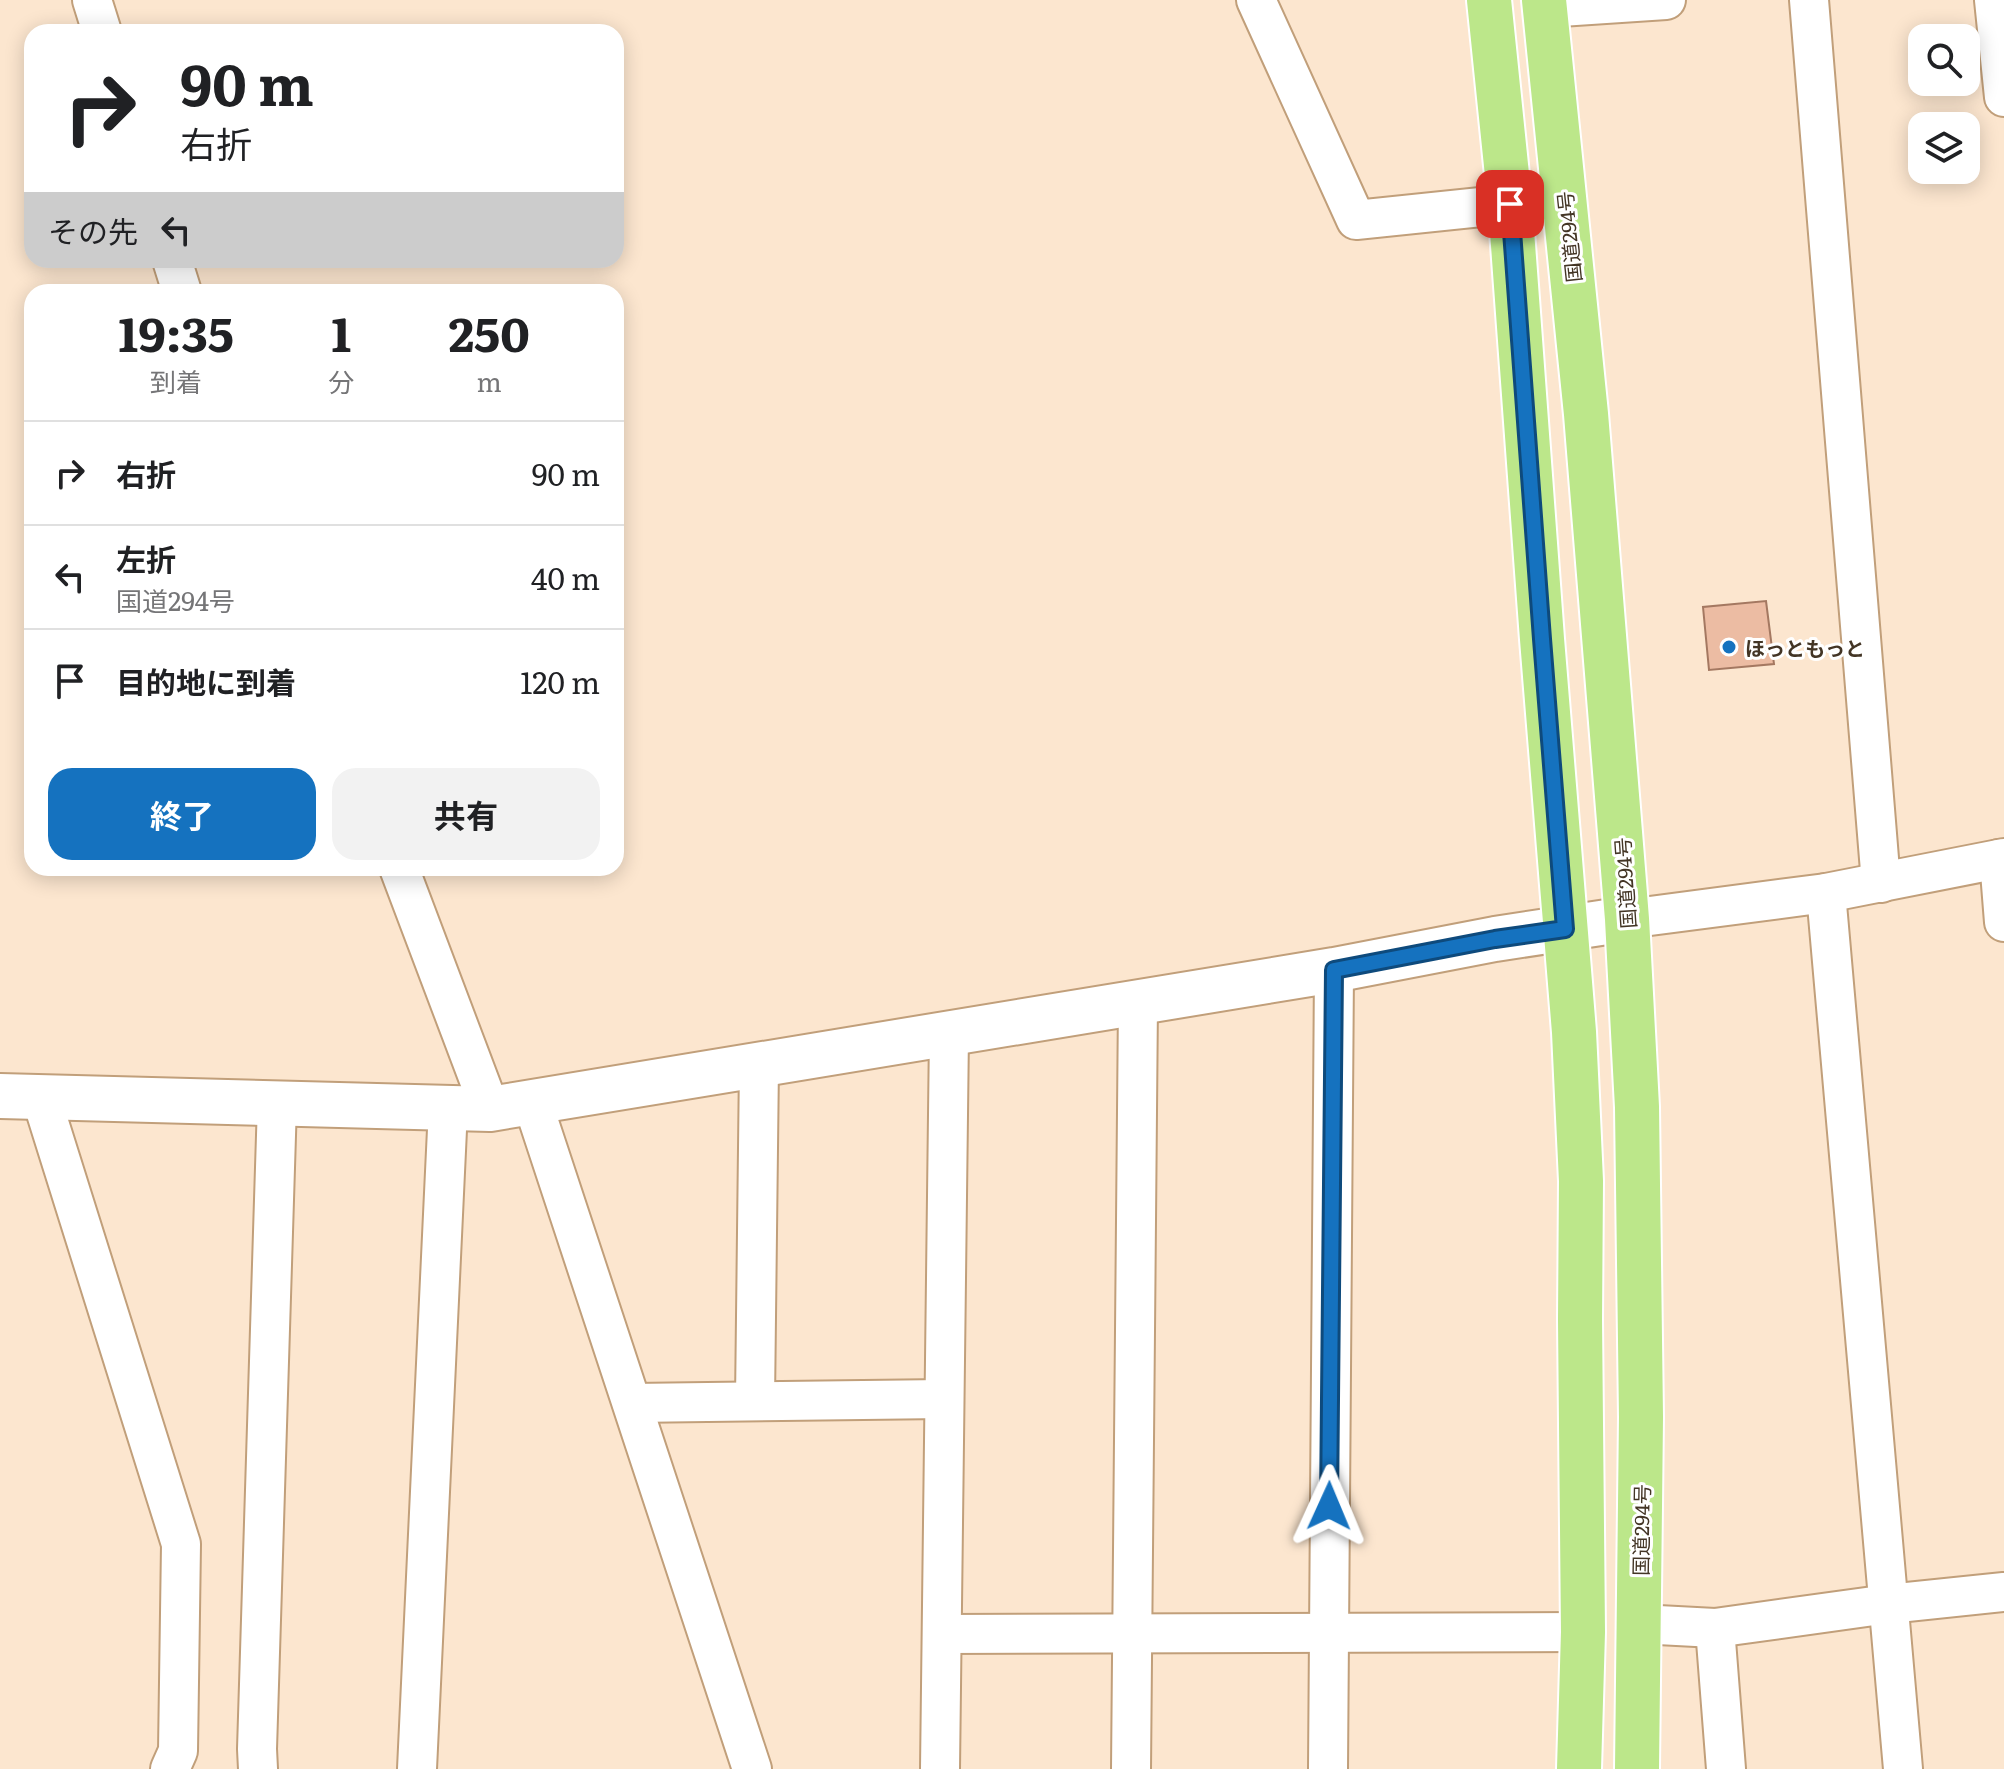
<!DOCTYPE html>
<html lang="ja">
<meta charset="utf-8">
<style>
:root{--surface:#fff;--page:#f2f2f2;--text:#202124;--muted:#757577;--line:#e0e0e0;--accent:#1572bf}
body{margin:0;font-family:Literata,"Noto Sans JP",serif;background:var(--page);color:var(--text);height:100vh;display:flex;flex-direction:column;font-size:30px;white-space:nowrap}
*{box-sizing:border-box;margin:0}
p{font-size:26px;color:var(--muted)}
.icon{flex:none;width:44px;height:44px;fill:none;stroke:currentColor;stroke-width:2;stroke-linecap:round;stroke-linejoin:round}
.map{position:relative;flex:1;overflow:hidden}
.details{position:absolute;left:24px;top:284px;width:600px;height:592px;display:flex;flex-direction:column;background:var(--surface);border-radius:24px;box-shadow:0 4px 20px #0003}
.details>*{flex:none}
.top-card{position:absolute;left:24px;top:24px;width:600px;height:244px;border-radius:24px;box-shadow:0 4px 20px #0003;background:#fff;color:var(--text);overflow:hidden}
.controls{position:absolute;left:1908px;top:24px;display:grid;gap:16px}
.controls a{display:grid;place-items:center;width:72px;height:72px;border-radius:16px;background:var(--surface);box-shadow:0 4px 20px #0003;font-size:40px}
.pin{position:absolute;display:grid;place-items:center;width:68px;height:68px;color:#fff;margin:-34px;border-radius:16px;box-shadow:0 4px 12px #0006}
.me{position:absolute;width:88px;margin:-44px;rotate:1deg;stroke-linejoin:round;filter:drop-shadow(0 0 6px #0008)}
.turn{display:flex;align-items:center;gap:28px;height:168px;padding:0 24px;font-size:36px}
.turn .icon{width:104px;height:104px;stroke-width:2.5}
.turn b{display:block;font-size:56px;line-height:68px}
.then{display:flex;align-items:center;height:76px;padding:0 24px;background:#0003;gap:16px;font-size:30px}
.eta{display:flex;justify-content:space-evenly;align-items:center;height:136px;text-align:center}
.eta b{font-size:48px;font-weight:700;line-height:56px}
.button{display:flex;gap:16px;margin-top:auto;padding:16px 24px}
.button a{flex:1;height:92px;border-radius:24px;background:var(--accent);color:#fff;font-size:32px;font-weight:700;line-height:92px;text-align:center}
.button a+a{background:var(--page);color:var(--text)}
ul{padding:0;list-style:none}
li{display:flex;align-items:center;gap:24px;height:104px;padding:0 24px;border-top:2px solid var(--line)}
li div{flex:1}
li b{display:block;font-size:30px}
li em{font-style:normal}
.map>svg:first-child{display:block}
</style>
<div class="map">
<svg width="2004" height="1769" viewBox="0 0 2004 1769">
<rect width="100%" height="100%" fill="#fce6cf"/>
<path fill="#ecbca3" stroke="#a47861" stroke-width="2" d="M1766,601L1774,664L1709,670L1703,607Z"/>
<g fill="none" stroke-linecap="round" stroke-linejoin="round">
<defs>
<g id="minor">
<path d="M92,0L102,32"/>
<path d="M1256,0L1356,220L1510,204"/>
<path d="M1809,0L1881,883"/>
<path d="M1994,0L2004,97"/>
<path d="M1545,8L1666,0"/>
<path d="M172,260L182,292"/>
<path d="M1999,859L2004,922"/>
<path d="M399,868L490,1109"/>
<path d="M1826,893L1903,1769"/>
<path d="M1627,919L1826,893L2004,858"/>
<path d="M41,1097L181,1544L178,1751L170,1769"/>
<path d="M532,1101L752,1769"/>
<path d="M755,1401L759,1064"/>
<path d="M632,1403L944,1399"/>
<path d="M1639,1624L1715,1628L1888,1604L2004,1592"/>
<path d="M1715,1628L1726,1769"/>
<path d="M942,1634L1583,1632"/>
<path d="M258,1769L257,1749L277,1103"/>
<path d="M417,1769L448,1108"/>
<path d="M940,1769L949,1033"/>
<path d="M1131,1769L1138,1002"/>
<path d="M1328,1769L1334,970"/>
</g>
<path id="tertiary" d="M0,1096L490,1109L1334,970L1495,939L1627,919"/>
<g id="trunk">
<path d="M1489,0L1510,204L1542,639L1574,1032L1581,1181L1580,1320L1583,1632L1579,1769"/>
<path d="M1544,0L1586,414L1627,919L1637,1107L1641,1417L1637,1769"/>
</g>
</defs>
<use href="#minor" stroke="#c19f7a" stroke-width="42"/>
<use href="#tertiary" stroke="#c19f7a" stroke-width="48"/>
<use href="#trunk" stroke="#fff" stroke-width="48"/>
<use href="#minor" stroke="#fff" stroke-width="38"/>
<use href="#tertiary" stroke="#fff" stroke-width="44"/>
<use href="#trunk" stroke="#bce78a" stroke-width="44"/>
</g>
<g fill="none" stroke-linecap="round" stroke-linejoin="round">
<defs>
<path id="route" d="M1329,1506L1334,970L1495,939L1565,929L1542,639L1510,204"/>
</defs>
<use href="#route" stroke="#0e4a7c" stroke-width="20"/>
<use href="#route" stroke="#1572bf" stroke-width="14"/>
</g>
<circle fill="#1572bf" stroke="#fff" stroke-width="3" cx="1729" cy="647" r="8"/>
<g text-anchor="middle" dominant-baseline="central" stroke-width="6" stroke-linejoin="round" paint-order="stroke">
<g font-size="20" fill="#433525" stroke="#fff">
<text transform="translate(1568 237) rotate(-96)">国道294号</text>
<text transform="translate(1624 883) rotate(-94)">国道294号</text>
<text transform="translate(1640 1530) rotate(-89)">国道294号</text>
</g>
<g font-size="20" font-weight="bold" fill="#433525" stroke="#fff" text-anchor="start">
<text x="1745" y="647">ほっともっと</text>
</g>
</g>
</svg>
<div class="controls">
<a><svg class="icon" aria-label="search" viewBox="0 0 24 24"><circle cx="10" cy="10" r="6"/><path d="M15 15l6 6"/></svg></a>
<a><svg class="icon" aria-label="layers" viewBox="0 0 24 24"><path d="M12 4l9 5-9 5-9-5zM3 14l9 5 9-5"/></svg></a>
</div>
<div class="pin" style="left:1510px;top:204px;background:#d93025"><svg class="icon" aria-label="arrive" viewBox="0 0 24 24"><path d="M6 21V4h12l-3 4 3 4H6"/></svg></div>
<svg class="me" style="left:1329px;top:1506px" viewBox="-20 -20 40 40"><path d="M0-17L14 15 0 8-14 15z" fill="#1572bf" stroke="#fff" stroke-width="4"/></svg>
<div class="top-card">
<div class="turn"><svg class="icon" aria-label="right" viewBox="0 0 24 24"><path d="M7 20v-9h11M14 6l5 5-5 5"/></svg><div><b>90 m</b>右折</div></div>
<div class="then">その先<svg class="icon" aria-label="left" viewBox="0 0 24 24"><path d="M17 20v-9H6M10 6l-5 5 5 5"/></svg></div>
</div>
<section class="details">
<div class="eta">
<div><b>19:35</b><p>到着</p></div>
<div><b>1</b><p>分</p></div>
<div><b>250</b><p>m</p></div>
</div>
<ul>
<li><svg class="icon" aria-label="right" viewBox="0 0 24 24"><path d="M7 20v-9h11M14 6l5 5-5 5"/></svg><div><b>右折</b></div><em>90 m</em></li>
<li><svg class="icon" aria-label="left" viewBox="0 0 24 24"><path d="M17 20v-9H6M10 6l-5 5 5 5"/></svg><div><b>左折</b><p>国道294号</p></div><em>40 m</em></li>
<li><svg class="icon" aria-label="arrive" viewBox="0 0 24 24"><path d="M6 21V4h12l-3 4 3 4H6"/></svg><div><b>目的地に到着</b></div><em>120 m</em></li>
</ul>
<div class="button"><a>終了</a><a>共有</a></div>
</section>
</div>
